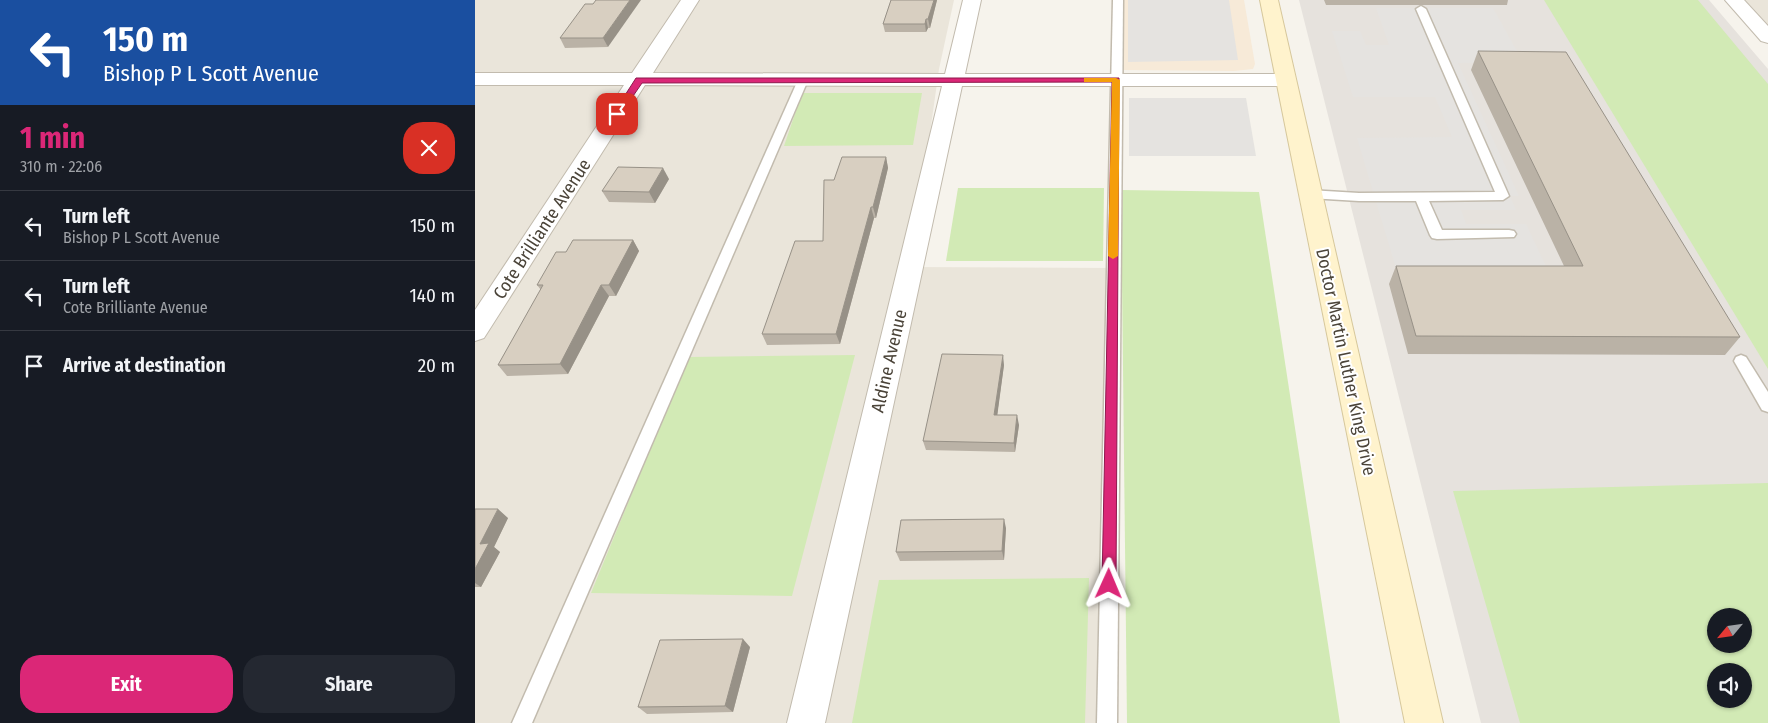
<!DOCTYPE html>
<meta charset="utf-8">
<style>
:root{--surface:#171b24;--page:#242831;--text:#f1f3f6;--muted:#9ea1a6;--line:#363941;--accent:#db2777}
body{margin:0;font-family:"Fira Sans Condensed",sans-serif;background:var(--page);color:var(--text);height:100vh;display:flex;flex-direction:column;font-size:19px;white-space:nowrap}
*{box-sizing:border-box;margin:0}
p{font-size:16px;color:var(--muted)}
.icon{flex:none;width:28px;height:28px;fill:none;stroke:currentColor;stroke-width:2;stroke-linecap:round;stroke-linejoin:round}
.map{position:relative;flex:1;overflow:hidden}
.panel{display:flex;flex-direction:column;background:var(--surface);width:475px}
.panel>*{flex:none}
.hud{background:#1a4fa0;color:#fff;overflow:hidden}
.needle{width:32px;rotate:241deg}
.tools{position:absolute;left:1232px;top:608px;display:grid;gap:10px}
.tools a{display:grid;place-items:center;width:45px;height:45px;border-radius:50%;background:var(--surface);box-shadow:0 1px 4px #0004;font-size:25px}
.pin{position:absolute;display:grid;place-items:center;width:42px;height:42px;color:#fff;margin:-21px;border-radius:10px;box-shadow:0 2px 8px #0006}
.me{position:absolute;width:55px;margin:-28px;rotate:1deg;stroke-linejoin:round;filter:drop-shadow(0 0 4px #0008)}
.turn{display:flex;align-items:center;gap:18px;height:105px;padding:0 20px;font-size:22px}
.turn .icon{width:65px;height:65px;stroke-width:2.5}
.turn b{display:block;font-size:35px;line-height:42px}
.round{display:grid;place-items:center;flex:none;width:52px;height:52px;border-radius:20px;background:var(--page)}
.head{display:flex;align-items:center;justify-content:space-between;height:85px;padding:0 20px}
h1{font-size:30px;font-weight:700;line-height:38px;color:var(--accent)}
.primary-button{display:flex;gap:10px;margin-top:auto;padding:10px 20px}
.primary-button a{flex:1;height:58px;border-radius:20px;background:var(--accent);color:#fff;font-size:20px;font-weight:700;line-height:58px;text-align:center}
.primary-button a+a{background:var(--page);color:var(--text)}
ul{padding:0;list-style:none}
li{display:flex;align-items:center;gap:15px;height:70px;padding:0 20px;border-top:1px solid var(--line)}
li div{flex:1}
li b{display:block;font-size:19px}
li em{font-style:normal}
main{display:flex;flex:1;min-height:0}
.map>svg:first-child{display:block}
</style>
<main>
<section class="panel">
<div class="hud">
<div class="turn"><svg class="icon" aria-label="left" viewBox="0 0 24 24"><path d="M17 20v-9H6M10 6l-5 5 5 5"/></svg><div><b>150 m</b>Bishop P L Scott Avenue</div></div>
</div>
<div class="head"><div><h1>1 min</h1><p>310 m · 22:06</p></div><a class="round" style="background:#d93025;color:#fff"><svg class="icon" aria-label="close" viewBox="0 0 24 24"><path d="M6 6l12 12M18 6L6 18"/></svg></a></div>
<ul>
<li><svg class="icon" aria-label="left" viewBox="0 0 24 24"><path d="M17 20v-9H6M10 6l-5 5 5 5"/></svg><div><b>Turn left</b><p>Bishop P L Scott Avenue</p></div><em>150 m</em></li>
<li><svg class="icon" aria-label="left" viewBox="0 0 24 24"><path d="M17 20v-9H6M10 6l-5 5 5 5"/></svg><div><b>Turn left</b><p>Cote Brilliante Avenue</p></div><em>140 m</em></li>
<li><svg class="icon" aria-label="arrive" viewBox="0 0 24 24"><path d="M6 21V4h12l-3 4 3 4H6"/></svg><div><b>Arrive at destination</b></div><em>20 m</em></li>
</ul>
<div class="primary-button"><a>Exit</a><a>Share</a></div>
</section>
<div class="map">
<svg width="1293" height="723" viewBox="0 0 1293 723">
<rect width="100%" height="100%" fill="#f6f3ec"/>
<g fill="#eae5da">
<path d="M0,0H479L464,69L436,267L638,268L632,723H0Z"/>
<path d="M1259,0H1293V37Z"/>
</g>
<path fill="#f7ead8" d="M649,0H769L780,64L778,69L759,71L648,70Z"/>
<path fill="#e6e2dd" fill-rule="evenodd" d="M824,0H1234L1293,69V723H1006ZM1241,616H1269V644H1241ZM1241,671H1269V699H1241Z"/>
<g fill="#d2eab5" fill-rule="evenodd">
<path d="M1069,0H1223L1293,84V369Z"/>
<path d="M327,93H447L438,145L309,146Z"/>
<path d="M483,188H629L628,261H471Z"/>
<path d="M646,190L784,192L865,723H652Z"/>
<path d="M380,355L317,596L116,593L213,357Z"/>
<path d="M1293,483V723H1045L978,491ZM1241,616H1269V644H1241ZM1241,671H1269V699H1241Z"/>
<path d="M614,578L610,723H377L404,580Z"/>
</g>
<g fill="#e5e3e0">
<path d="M653,0H754L763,60L653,62Z"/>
<path d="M901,8H1018L1048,62L983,63L1044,196H1035L1041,210H986L991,224H1051L1075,275H923L882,138L977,137L960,97H878L857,31H885L891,45H914Z"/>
<path d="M654,98H771L781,156H654Z"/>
</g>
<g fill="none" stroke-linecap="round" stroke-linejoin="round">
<defs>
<g id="lane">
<path d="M638,0H648L642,723H622Z"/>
<path d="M946,6L951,9L1034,196L1028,200L954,201L967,230H1034L1039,231L1041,234L1039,237L962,239L957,238L955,235L941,201H884L834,198L828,194L834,190L884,193L1020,192L941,9Z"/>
<path d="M328,77L333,80L57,723H37L323,80Z"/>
<path d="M1266,355L1271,357L1293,392V412L1287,410L1259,361L1261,357Z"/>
</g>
<g id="street">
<path d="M206,0H224L178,73L470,74L488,0H506L490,74H810L817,76L820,80L817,84L810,86H487L350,723H312L467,86L170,85L9,338L0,341V310L149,85H0V73H157Z"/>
<path d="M1250,0H1269L1293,26V43L1286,41Z"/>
</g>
<path id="secondary" d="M785,0H803L968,723H930Z"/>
</defs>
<use href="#lane" stroke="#c2bbae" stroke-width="3"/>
<use href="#street" stroke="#c2bbae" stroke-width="2"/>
<use href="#secondary" stroke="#d6c79b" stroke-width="2"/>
<use href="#lane" fill="#fff" fill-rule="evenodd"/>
<use href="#street" fill="#fff" fill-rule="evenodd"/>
<use href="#secondary" fill="#fff3cd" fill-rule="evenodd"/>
</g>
<g fill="#bab2a6">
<path d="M416,0H462L455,28H453L451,32H410L408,24Z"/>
<path d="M849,0H1033L1032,5H851Z"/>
<path d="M118,4L133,47L90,48L85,38Z"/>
<path d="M1003,51L1265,337L1250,355L933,354L914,284L921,266H1089L996,70Z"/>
<path d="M411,157L413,168L401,218H399L365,344L292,345L287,334L348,241L359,180Z"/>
<path d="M194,179L180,203L134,202L127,191Z"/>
<path d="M158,240L164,251L141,296H134L93,374L32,376L23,365L66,290L62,285L91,252Z"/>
<path d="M529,365L522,415L544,425L540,452L451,450L448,441Z"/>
<path d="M0,509L33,518L19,547L25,552L6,587H0Z"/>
<path d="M531,528L529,560L425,561L421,552Z"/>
<path d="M275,647L258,712L172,714L163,707Z"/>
</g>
<g fill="#979187">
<path d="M155,0H166L133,47L128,38Z"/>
<path d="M459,0H462L455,28L453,19Z"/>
<path d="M451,19L453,28L451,32L450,24Z"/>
<path d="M411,157L413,168L401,218L398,207Z"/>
<path d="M188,168L194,179L180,203L174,192Z"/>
<path d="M396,207L399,218L365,344L361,334Z"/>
<path d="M158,240L164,251L141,296L134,285Z"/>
<path d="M126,285L134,296L93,374L85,364Z"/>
<path d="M528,355L529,365L521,425L519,415Z"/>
<path d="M542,415L544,425L540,452L539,443Z"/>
<path d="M23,509L33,518L19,547L25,552L6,587L0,583V569L5,544Z"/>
<path d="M529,519L531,528L529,560L527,551Z"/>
<path d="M268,639L275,647L258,712L250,706Z"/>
</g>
<g fill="#d8cfc1" stroke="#979187">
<path d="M121,0H155L128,38H85L110,4H118Z"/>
<path d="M416,0H459L453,19H451L450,24H408Z"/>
<path d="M1003,51L1091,52L1265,337L941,336L921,266H1108Z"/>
<path d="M367,157H411L398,207H396L361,334H287L320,241H348L349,180H359Z"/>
<path d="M143,167L188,168L174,192L127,191Z"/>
<path d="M98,240H158L134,285H126L85,364L23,365L68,285H62L81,252H91Z"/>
<path d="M467,354L528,355L519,415H542L539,443L448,441Z"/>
<path d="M0,509H23L5,544L14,543L0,569Z"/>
<path d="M529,519L527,551L421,552L426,520Z"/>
<path d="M268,639L250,706L163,707L185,640Z"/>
</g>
<path fill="#db2777" stroke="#8e194d" d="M161,78H644L641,584L639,589L634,591L629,589L627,584L637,82L167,83L145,115H139L138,114Z"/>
<path fill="#f59e0b" d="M609,78H641L645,80L643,256L638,259L633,256L637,82H609Z"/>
<g text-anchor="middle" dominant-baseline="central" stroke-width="4" stroke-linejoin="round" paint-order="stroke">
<g font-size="18" fill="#4b4439" stroke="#fff">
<text transform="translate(67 229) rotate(-57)">Cote Brilliante Avenue</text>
<text transform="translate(414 361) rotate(-77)">Aldine Avenue</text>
<text transform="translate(871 362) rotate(78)">Doctor Martin Luther King Drive</text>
</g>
</g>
</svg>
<div class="tools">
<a><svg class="needle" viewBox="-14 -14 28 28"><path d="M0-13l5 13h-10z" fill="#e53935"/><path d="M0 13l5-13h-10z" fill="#9ea1a6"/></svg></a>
<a><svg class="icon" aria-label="sound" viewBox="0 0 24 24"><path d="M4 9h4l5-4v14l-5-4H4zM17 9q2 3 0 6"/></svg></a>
</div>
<div class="pin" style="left:142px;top:114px;background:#d93025"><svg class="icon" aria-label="arrive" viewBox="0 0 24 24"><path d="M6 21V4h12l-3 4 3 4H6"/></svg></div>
<svg class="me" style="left:634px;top:584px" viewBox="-20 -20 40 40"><path d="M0-17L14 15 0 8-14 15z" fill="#db2777" stroke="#fff" stroke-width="4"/></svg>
</div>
</main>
